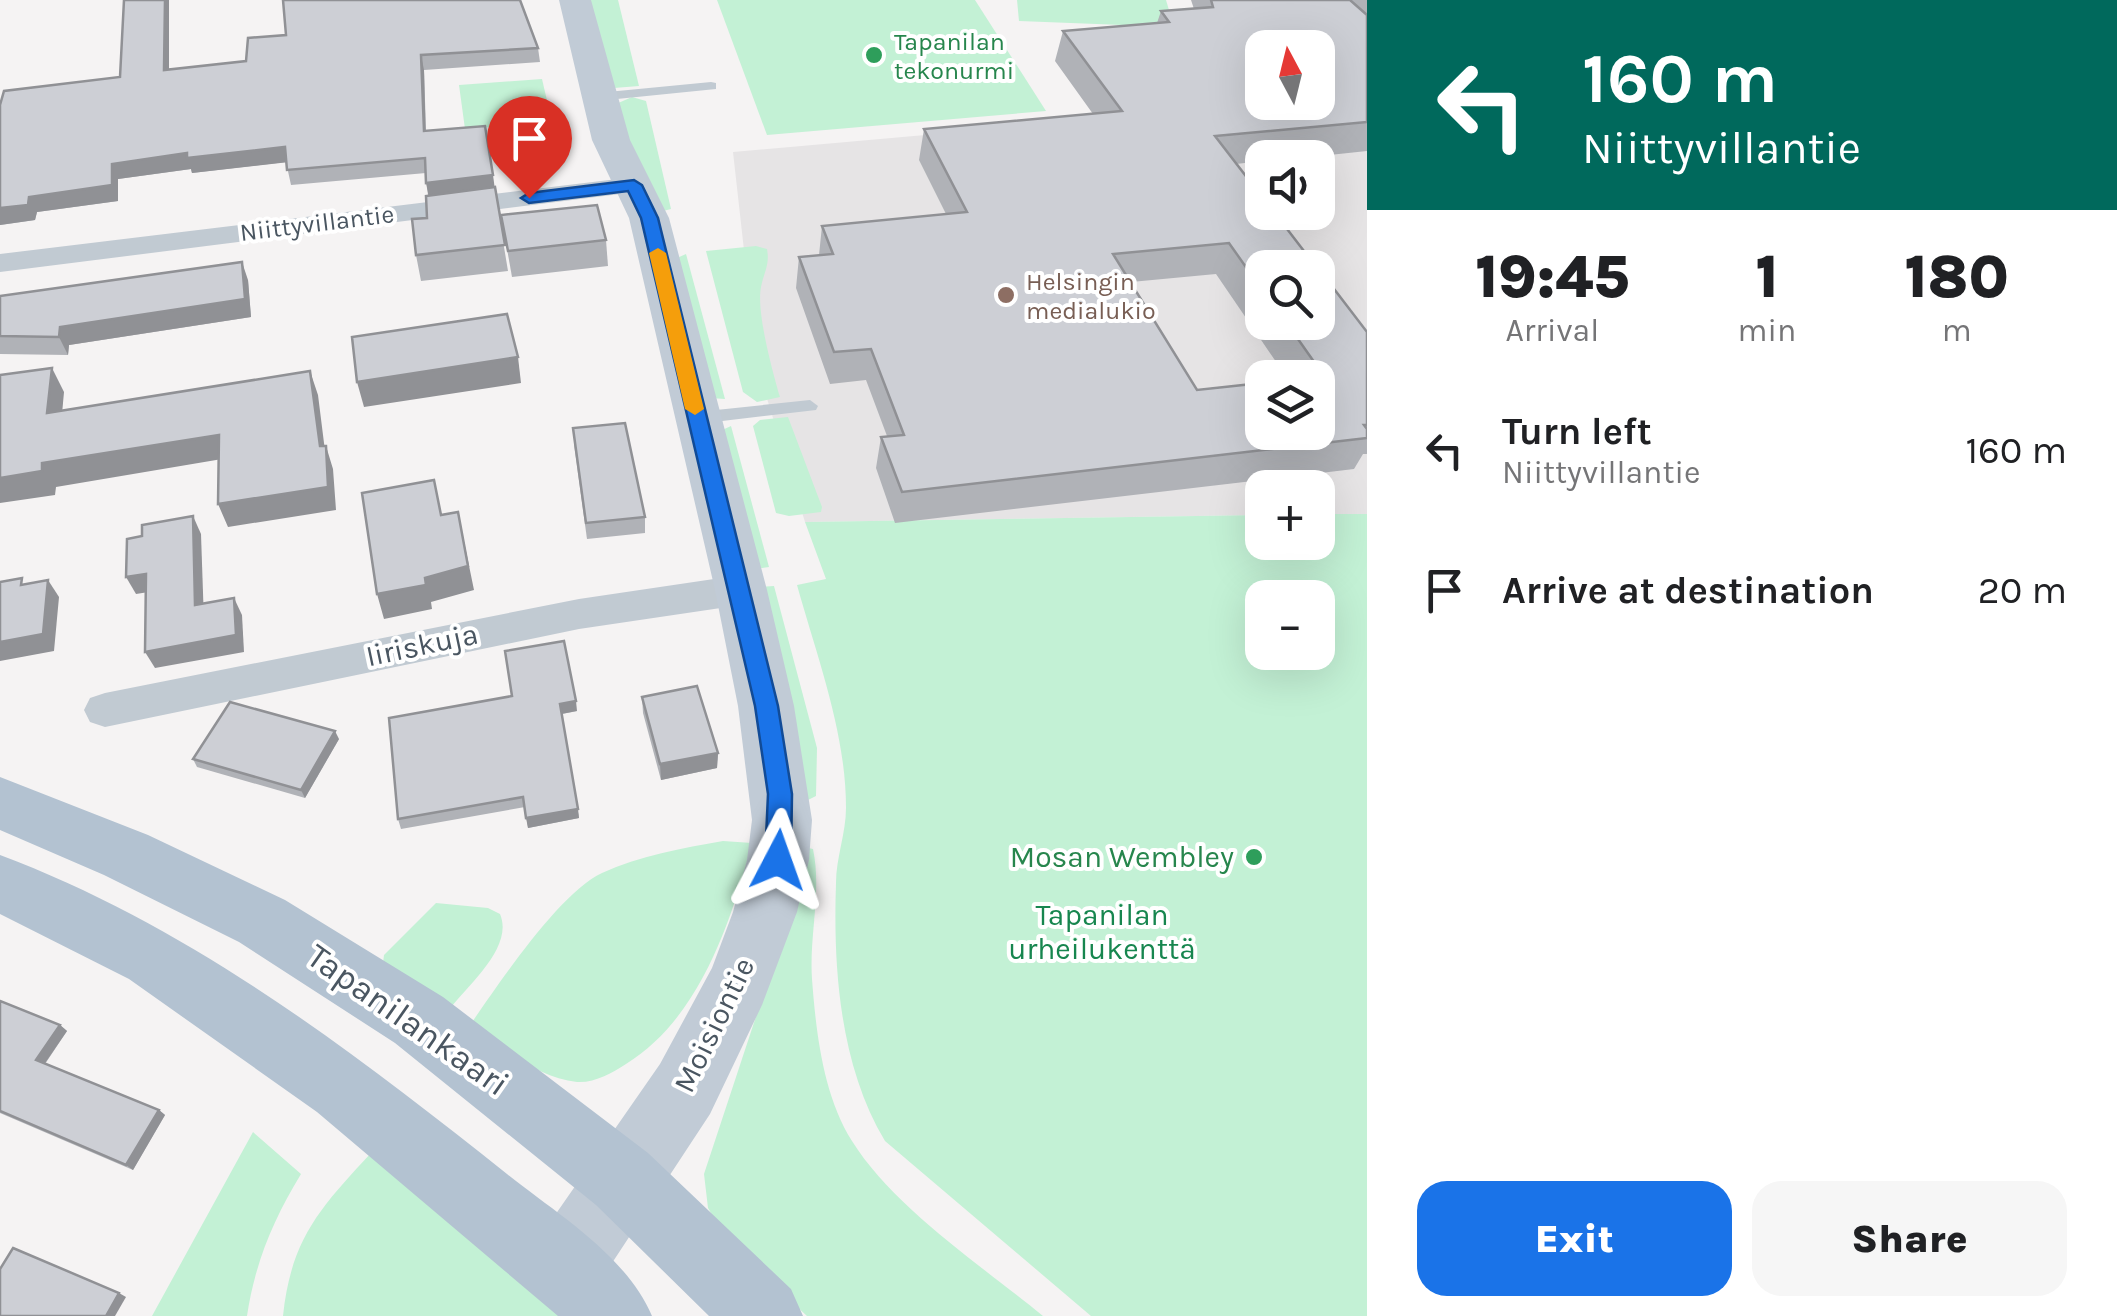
<!DOCTYPE html>
<meta charset="utf-8">
<style>
:root{--surface:#fff;--page:#f6f6f6;--text:#202124;--muted:#757577;--accent:#1a73e8}
body{margin:0;font-family:Karla,sans-serif;background:var(--page);color:var(--text);height:100vh;display:flex;flex-direction:column;font-size:38px;white-space:nowrap}
*{box-sizing:border-box;margin:0}
p{font-size:32px;color:var(--muted)}
.icon{flex:none;width:55px;height:55px;fill:none;stroke:currentColor;stroke-width:2;stroke-linecap:round;stroke-linejoin:round}
.map{position:relative;flex:1;overflow:hidden}
.details{display:flex;flex-direction:column;background:var(--surface);width:750px}
.details>*{flex:none}
.hud{background:#00695c;color:#fff;overflow:hidden}
.needle{width:65px;rotate:353deg}
.fabs{position:absolute;left:1245px;top:30px;display:grid;gap:20px}
.fabs a{display:grid;place-items:center;width:90px;height:90px;border-radius:20px;background:var(--surface);box-shadow:0 10px 40px #0002;font-size:50px}
.pin{position:absolute;display:grid;place-items:center;width:85px;height:85px;color:#fff;margin:-102px -42px;border-radius:50% 50% 50% 0;rotate:-45deg;box-shadow:0 0 10px #0007}
.pin .icon{rotate:45deg}
.me{position:absolute;width:110px;margin:-55px;rotate:4deg;stroke-linejoin:round;filter:drop-shadow(0 0 8px #0008)}
.turn{display:flex;align-items:center;gap:35px;height:210px;padding:0 50px;font-size:45px}
.turn .icon{width:130px;height:130px;stroke-width:2.5}
.turn b{display:block;font-size:70px;line-height:85px}
.eta{display:flex;justify-content:space-evenly;align-items:center;height:170px;text-align:center}
.eta b{font-size:60px;font-weight:800;line-height:70px}
.primary-button{display:flex;gap:20px;margin-top:auto;padding:20px 50px}
.primary-button a{flex:1;height:115px;border-radius:30px;background:var(--accent);color:#fff;font-size:40px;font-weight:800;line-height:115px;text-align:center}
.primary-button a+a{background:var(--page);color:var(--text)}
ul{padding:0;list-style:none}
li{display:flex;align-items:center;gap:30px;height:140px;padding:0 50px}
li div{flex:1}
li b{display:block;font-size:38px}
li em{font-style:normal}
main{display:flex;flex:1;min-height:0}
.map>svg:first-child{display:block}
</style>
<main>
<div class="map">
<svg width="1367" height="1316" viewBox="0 0 1367 1316">
<rect width="100%" height="100%" fill="#f5f3f3"/>
<path fill="#e6e4e5" fill-rule="evenodd" d="M1367,96V514H1318V488H1262V515L805,522L757,366L733,152ZM1262,158H1318V212H1262ZM1262,268H1318V322H1262ZM1262,378H1318V432H1262Z"/>
<g fill="#c3f1d5" fill-rule="evenodd">
<path d="M588,0H618L639,86L614,88Z"/>
<path d="M717,0H975L1046,111L767,135Z"/>
<path d="M1017,0H1166L1174,27L1019,21Z"/>
<path d="M542,79L552,122L465,129L459,85Z"/>
<path d="M632,97L646,101L671,209L659,212L624,136L616,104Z"/>
<path d="M756,246L767,249C770,265 764,272 761,287C756,312 773,373 780,397L757,402L743,392L706,251Z"/>
<path d="M686,254L725,399L710,398L677,258Z"/>
<path d="M788,417L822,507L821,512L789,516L776,513L753,426L760,420Z"/>
<path d="M731,426L769,567L755,569L720,431Z"/>
<path d="M1318,514H1367V1316H1091L885,1141C840,1066 833,969 836,883C836,858 846,833 846,808C846,732 817,657 797,585L826,579L805,522L1262,515V542H1318ZM1262,598H1318V652H1262Z"/>
<path d="M774,586L817,748L816,796L802,803L760,587Z"/>
<path d="M723,841L752,843C731,922 700,1018 626,1064C612,1073 595,1083 577,1082C537,1078 502,1047 470,1025C498,985 559,893 602,873C639,856 683,848 723,841Z"/>
<path d="M800,846L813,849C822,891 809,936 812,979C816,1032 823,1095 852,1141C893,1207 982,1266 1043,1316H807L729,1243L708,1208L704,1174L775,959Z"/>
<path d="M436,903L488,908L500,914C514,947 469,984 449,1010L383,963L384,955Z"/>
<path d="M253,1132L301,1174C273,1220 255,1263 247,1316H152Z"/>
<path d="M371,1153L561,1316H283C291,1239 320,1208 371,1153Z"/>
</g>
<g fill="none" stroke-linecap="round" stroke-linejoin="round">
<g fill="#c1cad2" fill-rule="evenodd">
<path d="M711,82L716,83V89L597,101L590,97L597,93Z"/>
<path d="M810,400L818,406L816,410L697,424L688,418L697,412Z"/>
</g>
<g fill="#c1cad2" fill-rule="evenodd">
<path d="M634,177L644,179L648,185L644,191L0,272V254Z"/>
<path d="M741,575L755,580L760,590L755,600L741,605L579,629L105,727L90,722L84,710L90,698L105,693L579,599Z"/>
</g>
<path fill="#c1cbd6" fill-rule="evenodd" d="M559,0H591L630,140L669,218L767,590L794,706L812,820L809,860L797,912L762,1005L710,1114L591,1295L564,1306L537,1295L526,1268L537,1241L660,1064L712,968L733,912L747,860L752,820L738,706L715,590L629,218L592,140Z"/>
<g fill="#b3c2d1" fill-rule="evenodd">
<path d="M0,777L148,835L285,900L443,997L648,1153L791,1289L803,1316H709L596,1205L395,1043L239,942L104,875L0,830Z"/>
<path d="M0,855C189,926 350,1049 507,1174C557,1214 626,1255 652,1316H558L317,1112L129,979L0,914Z"/>
</g>
</g>
<g fill="#b0b2b7" fill-rule="evenodd">
<path d="M124,0H169V69L538,48L540,62L424,70L426,130L494,187L508,271L421,281L416,255L427,218L428,196L426,173L291,185L286,162L192,173L191,169L118,179V201L37,212L35,220L0,225V105L120,77Z"/>
<path d="M1191,0H1367V151L1301,158H1262V161L1236,164L1262,268V322H1318L1367,332V454H1363L1354,469L895,523L876,468L881,437L887,436L866,380L830,384L796,288L799,257L819,255L822,226L946,214L919,160L924,129L1093,114L1055,61L1063,31L1157,23L1161,11L1194,9ZM1216,274L1287,378H1318L1197,390L1131,282Z"/>
<path d="M501,215L606,240L608,266L512,277Z"/>
<path d="M248,280L251,317L69,345L68,355L0,354V296Z"/>
<path d="M574,444L645,517V533L587,539Z"/>
<path d="M642,697L718,753L717,768L661,780L643,713Z"/>
<path d="M577,711L562,714L579,818L528,828L525,807L401,829L398,819L389,718Z"/>
<path d="M339,739L305,798L197,767L193,759Z"/>
<path d="M0,1001L60,1025L67,1031L45,1064L159,1110L165,1115L133,1170L0,1113Z"/>
</g>
<g fill="#909195">
<path d="M165,0H169V85L164,70Z"/>
<path d="M421,55L424,70L426,146L424,131Z"/>
<path d="M285,147L289,162L192,173L191,169L118,179V201L37,212L35,220L0,225V208L112,164L187,153Z"/>
<path d="M493,175L495,190L429,198L426,183Z"/>
<path d="M242,262L248,280L251,317L69,345L68,355L59,337L60,327Z"/>
<path d="M518,357L521,383L364,407L357,382Z"/>
<path d="M52,368L64,392L60,436L47,413Z"/>
<path d="M310,371L318,395L327,467L326,446L333,469L336,510L228,527L218,504L320,446Z"/>
<path d="M219,435L228,458L56,487L55,495L0,503V478L42,463Z"/>
<path d="M458,512L474,590L431,602L432,609L384,619L377,594Z"/>
<path d="M193,516L201,534L204,622L195,605Z"/>
<path d="M146,574L155,591L136,594L126,577Z"/>
<path d="M48,580L59,597L54,651L0,661V642Z"/>
<path d="M234,598L242,615L244,652L155,668L145,652Z"/>
<path d="M576,701L577,711L561,714L560,704Z"/>
<path d="M335,731L339,739L305,798L301,790Z"/>
<path d="M718,753L717,768L661,780L660,764Z"/>
<path d="M578,809L579,818L528,828L526,818Z"/>
<path d="M60,1025L67,1031L43,1066L36,1060Z"/>
<path d="M159,1110L165,1115L133,1170L126,1165Z"/>
<path d="M119,1293L126,1297L115,1316H106Z"/>
</g>
<g fill="#cdcfd5" stroke="#909195" stroke-width="2.5" fill-rule="evenodd">
<path d="M124,0H165L164,70L246,61L248,38L286,35L283,0H520L538,48L421,55L424,131L485,126L493,175L426,183L425,158L287,170L285,147L187,158V153L112,164V185L29,197L28,205L0,208V105L4,91L120,77Z"/>
<path d="M1211,0H1350L1367,15V122L1215,136L1262,197V212H1274L1317,268H1262V290L1229,243L1113,254L1197,390L1262,383V432H1318V378H1308L1324,376L1286,322H1318V268L1367,332V425H1364L1367,429V438L902,492L881,437L904,435L871,349L834,352L799,257L833,254L822,226L967,212L924,129L1122,111L1063,31L1169,22L1161,11L1213,7ZM1262,48H1318V102H1262Z"/>
<path d="M495,187L505,245L416,255L412,219L427,218L426,196Z"/>
<path d="M597,205L606,240L508,251L501,215Z"/>
<path d="M242,262L245,299L60,327L59,337L0,336V296Z"/>
<path d="M507,314L518,357L357,382L352,337Z"/>
<path d="M52,368L47,413L310,371L320,446H326L328,487L218,504L219,435L42,463V471L0,478V375Z"/>
<path d="M625,423L645,517L586,523L573,428Z"/>
<path d="M434,480L441,515L458,512L468,566L425,578L426,585L377,594L362,493Z"/>
<path d="M193,516L195,605L234,598L236,635L145,652L146,574L126,577L127,539L142,536V525Z"/>
<path d="M22,578L21,585L48,580L43,634L0,642V582Z"/>
<path d="M564,641L576,701L560,704L578,809L526,818L523,797L398,819L389,718L512,696L505,651Z"/>
<path d="M697,686L718,753L660,764L642,697Z"/>
<path d="M230,702L335,731L301,790L193,759Z"/>
<path d="M0,1001L60,1025L36,1060L159,1110L126,1165L0,1111Z"/>
<path d="M13,1248L119,1293L106,1316H0V1269Z"/>
</g>
<path fill="#1a73e8" stroke="#114b97" stroke-width="2.5" d="M634,180L642,185L658,218L778,706L792,794L791,860L787,868L778,871L769,868L765,860L768,794L755,706L641,218L628,191L529,203L521,198L529,193Z"/>
<path fill="#f59e0b" d="M658,248L666,253L704,409L695,415L685,409L649,253Z"/>
<g fill="#2e9e5b" stroke="#fff" stroke-width="4">
<circle cx="874" cy="55" r="10"/>
<circle cx="1254" cy="857" r="10"/>
</g>
<circle fill="#8d6e63" stroke="#fff" stroke-width="4" cx="1006" cy="295" r="10"/>
<g text-anchor="middle" dominant-baseline="central" stroke-width="8" stroke-linejoin="round" paint-order="stroke">
<g font-size="25" fill="#27864d" stroke="#fff" text-anchor="start">
<text x="894" y="41">Tapanilan<tspan x="894" dy="29">tekonurmi</tspan></text>
</g>
<g font-size="25" fill="#4a5661" stroke="#fff">
<text transform="translate(317 223) rotate(-7)">Niittyvillantie</text>
</g>
<g font-size="25" fill="#785e54" stroke="#fff" text-anchor="start">
<text x="1026" y="281">Helsingin<tspan x="1026" dy="29">medialukio</tspan></text>
</g>
<g font-size="30" fill="#4a5661" stroke="#fff">
<text transform="translate(422 645) rotate(-12)">Iiriskuja</text>
<text transform="translate(714 1025) rotate(-64)">Moisiontie</text>
</g>
<g font-size="30" fill="#27864d" stroke="#fff" text-anchor="end">
<text x="1234" y="857">Mosan Wembley</text>
</g>
<g font-size="30" fill="#17864f" stroke="#fff">
<text x="1102" y="915">Tapanilan<tspan x="1102" dy="34">urheilukenttä</tspan></text>
</g>
<g font-size="35" fill="#4a5661" stroke="#fff">
<text transform="translate(408 1020) rotate(35)">Tapanilankaari</text>
</g>
</g>
</svg>
<div class="fabs">
<a><svg class="needle" viewBox="-14 -14 28 28"><path d="M0-13l5 13h-10z" fill="#e53935"/><path d="M0 13l5-13h-10z" fill="#757577"/></svg></a>
<a><svg class="icon" aria-label="sound" viewBox="0 0 24 24"><path d="M4 9h4l5-4v14l-5-4H4zM17 9q2 3 0 6"/></svg></a>
<a><svg class="icon" aria-label="search" viewBox="0 0 24 24"><circle cx="10" cy="10" r="6"/><path d="M15 15l6 6"/></svg></a>
<a><svg class="icon" aria-label="layers" viewBox="0 0 24 24"><path d="M12 4l9 5-9 5-9-5zM3 14l9 5 9-5"/></svg></a>
<a>+</a>
<a>−</a>
</div>
<div class="pin" style="left:529px;top:198px;background:#d93025"><svg class="icon" aria-label="arrive" viewBox="0 0 24 24"><path d="M6 21V4h12l-3 4 3 4H6"/></svg></div>
<svg class="me" style="left:778px;top:860px" viewBox="-20 -20 40 40"><path d="M0-17L14 15 0 8-14 15z" fill="#1a73e8" stroke="#fff" stroke-width="4"/></svg>
</div>
<section class="details">
<div class="hud">
<div class="turn"><svg class="icon" aria-label="left" viewBox="0 0 24 24"><path d="M17 20v-9H6M10 6l-5 5 5 5"/></svg><div><b>160 m</b>Niittyvillantie</div></div>
</div>
<div class="eta">
<div><b>19:45</b><p>Arrival</p></div>
<div><b>1</b><p>min</p></div>
<div><b>180</b><p>m</p></div>
</div>
<ul>
<li><svg class="icon" aria-label="left" viewBox="0 0 24 24"><path d="M17 20v-9H6M10 6l-5 5 5 5"/></svg><div><b>Turn left</b><p>Niittyvillantie</p></div><em>160 m</em></li>
<li><svg class="icon" aria-label="arrive" viewBox="0 0 24 24"><path d="M6 21V4h12l-3 4 3 4H6"/></svg><div><b>Arrive at destination</b></div><em>20 m</em></li>
</ul>
<div class="primary-button"><a>Exit</a><a>Share</a></div>
</section>
</main>
